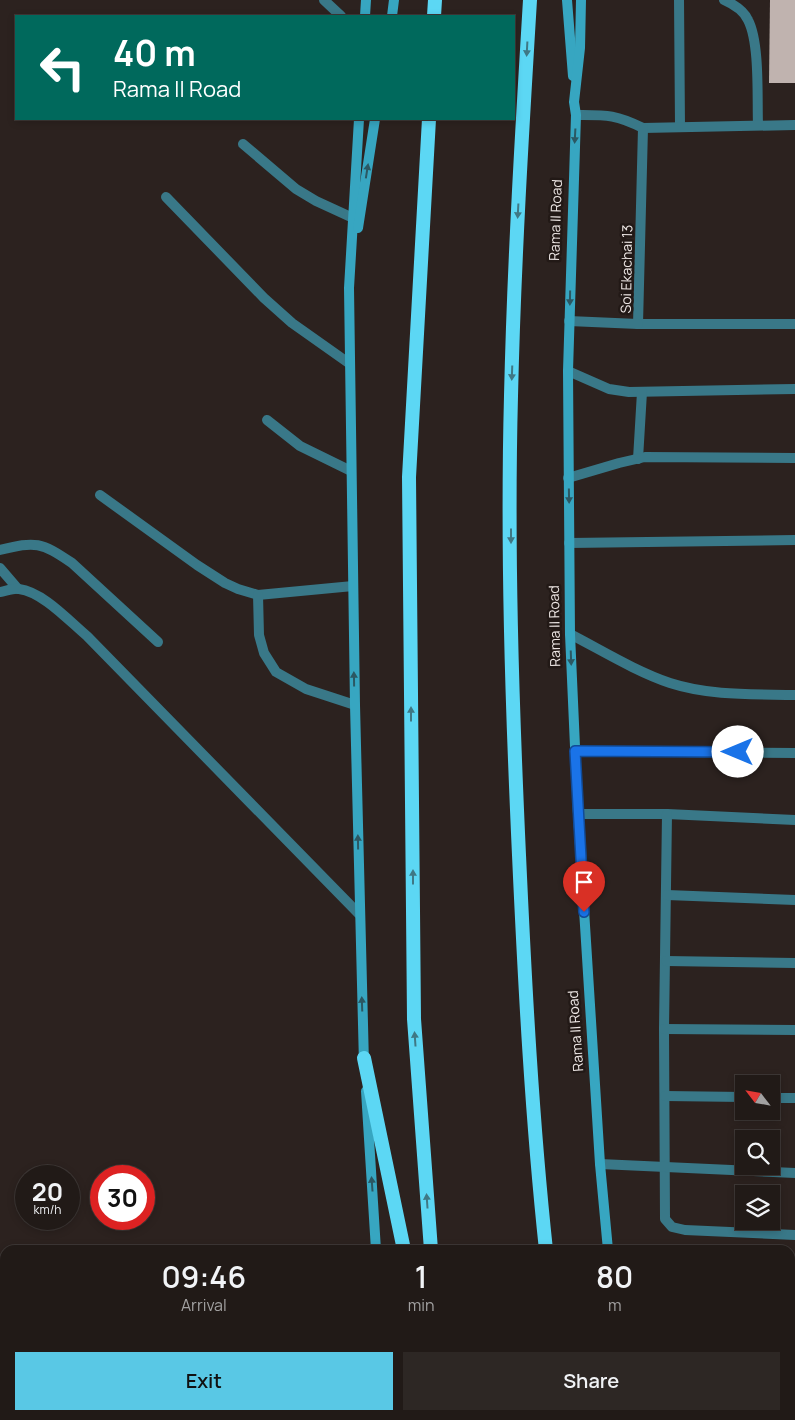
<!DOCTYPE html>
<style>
:root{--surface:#211a17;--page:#2d2724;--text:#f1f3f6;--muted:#a2a1a1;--line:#3e3836;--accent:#59c8e5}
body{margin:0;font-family:Manrope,sans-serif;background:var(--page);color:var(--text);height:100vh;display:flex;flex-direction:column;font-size:19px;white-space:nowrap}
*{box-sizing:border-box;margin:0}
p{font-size:16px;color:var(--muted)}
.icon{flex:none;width:28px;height:28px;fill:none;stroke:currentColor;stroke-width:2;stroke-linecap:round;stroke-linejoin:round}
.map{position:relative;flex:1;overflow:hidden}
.panel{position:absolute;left:0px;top:1245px;width:795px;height:175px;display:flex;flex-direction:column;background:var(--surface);border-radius:15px 15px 0 0;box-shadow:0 2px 8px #0003,0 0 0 1px var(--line)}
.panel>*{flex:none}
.banner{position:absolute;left:15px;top:15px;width:500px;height:105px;border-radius:0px;box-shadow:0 2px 8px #0003,0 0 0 1px var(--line);background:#00695c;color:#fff;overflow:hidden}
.needle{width:32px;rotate:301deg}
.fabs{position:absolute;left:735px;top:1075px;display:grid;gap:10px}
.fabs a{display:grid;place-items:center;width:45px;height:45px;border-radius:0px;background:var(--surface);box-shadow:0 2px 8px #0003,0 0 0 1px var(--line);font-size:25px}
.speed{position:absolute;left:15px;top:1165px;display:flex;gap:10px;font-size:25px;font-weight:700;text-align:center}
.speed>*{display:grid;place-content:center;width:65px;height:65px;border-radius:50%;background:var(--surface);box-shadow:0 2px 8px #0003,0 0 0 1px var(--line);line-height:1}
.speed small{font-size:12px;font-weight:400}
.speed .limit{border:8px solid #d22;background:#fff;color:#111}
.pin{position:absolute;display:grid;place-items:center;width:42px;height:42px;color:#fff;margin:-51px -21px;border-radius:50% 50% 50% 0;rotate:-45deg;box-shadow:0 0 5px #0007}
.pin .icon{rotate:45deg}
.me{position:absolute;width:55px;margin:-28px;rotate:270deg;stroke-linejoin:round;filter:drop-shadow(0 0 4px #0008)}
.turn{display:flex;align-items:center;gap:18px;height:105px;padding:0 15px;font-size:22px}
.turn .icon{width:65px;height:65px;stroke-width:2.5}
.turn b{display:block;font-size:35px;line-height:42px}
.eta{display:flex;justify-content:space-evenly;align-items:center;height:85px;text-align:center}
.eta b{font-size:30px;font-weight:600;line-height:35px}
.cta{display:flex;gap:10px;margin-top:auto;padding:10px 15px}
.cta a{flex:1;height:58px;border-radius:0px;background:var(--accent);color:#111;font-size:20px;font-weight:600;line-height:58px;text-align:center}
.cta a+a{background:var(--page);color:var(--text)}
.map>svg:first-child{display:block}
</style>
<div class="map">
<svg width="795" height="1420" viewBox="0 0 795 1420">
<rect width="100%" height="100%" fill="#2c221f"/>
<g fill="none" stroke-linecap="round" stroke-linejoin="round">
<path stroke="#040e11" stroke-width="26" d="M165,1420L183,1415"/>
</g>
<path fill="#c0b3af" d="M770,0H795V83H769Z"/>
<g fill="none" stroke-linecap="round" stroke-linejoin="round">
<g stroke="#397888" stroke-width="10">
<path d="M324,0L341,16"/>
<path d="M679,0L680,126"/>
<path d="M724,0C733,4 744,11 748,20C760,43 757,98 758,125"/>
<path d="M643,128L795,125"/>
<path d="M243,144L296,189L316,201L353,218"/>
<path d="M166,197L264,298L292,323L350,364"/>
<path d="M568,371L609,389L629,392L795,389"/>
<path d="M267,420L300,446L351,471"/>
<path d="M638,459L642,392"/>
<path d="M568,478L619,463L645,457L795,458"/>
<path d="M100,495L197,565L225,583L238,589L258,595L353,586"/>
<path d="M569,543L795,540"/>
<path d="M0,550C36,541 41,542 72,563L158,642"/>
<path d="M0,568L18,589"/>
<path d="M258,595L259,635L264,653L276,672L306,689L355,705"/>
<path d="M570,634C603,651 635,671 670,683C710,696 753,694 795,695"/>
<path d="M578,814H667L795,820"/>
<path d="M667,814L664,1029L665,1219L672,1227L685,1230L795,1235"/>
<path d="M667,895L795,900"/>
<path d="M666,961L795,963"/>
<path d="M664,1029L795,1030"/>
<path d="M665,1096L744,1097"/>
<path d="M771,1098H795"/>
<path d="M600,1164L795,1173"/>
</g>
<g stroke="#397888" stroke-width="10">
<path d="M0,592C6,591 14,588 19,589C43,592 69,621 87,636L359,914"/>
<path d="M575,751L795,753"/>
</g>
<g stroke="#397888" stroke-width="10">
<path d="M576,115C606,115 615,114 643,128L638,324H795"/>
<path d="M569,321L638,324"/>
</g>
<g stroke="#37a6c1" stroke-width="10">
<path d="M567,0L573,76"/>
<path d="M581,0L580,48L574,102L576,115L568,371L570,634L578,814L600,1164L608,1250"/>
<path d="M365,16L366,0"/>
<path d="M392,16L394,0"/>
<path d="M359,119L349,288L355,705L364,1064"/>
<path d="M358,228L375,119"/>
<path d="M366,1091L376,1250"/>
<path d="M386,1415L387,1420"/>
<path d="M626,1415L627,1420"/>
</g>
<g stroke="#5cd7f4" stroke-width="14">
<path d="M530,0C522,132 514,264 511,396C507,549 512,702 519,855C525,987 532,1119 546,1250"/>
<path d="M434,16L435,0"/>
<path d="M429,119L409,477L414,1019L431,1250"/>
<path d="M364,1058L404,1250"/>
<path d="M439,1415L440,1420"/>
<path d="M564,1415L565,1420"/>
</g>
</g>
<defs><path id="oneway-solid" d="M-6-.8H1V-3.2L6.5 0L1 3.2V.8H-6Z" transform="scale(1.25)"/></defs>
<g fill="#3f7885">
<use href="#oneway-solid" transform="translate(527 49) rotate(93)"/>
<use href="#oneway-solid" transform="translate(518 211) rotate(93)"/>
<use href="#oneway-solid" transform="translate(512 373) rotate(92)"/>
<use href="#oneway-solid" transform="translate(511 536) rotate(90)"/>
<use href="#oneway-solid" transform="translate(411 714) rotate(-90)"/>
<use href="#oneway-solid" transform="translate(413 877) rotate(-90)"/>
<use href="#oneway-solid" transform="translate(415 1039) rotate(-94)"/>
<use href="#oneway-solid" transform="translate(427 1201) rotate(-94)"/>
</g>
<g fill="#2b5863">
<use href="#oneway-solid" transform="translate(575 136) rotate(93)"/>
<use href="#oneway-solid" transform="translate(367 171) rotate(-81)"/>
<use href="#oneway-solid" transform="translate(570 298) rotate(91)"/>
<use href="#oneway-solid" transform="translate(569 496) rotate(89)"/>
<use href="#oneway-solid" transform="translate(571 658) rotate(88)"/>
<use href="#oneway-solid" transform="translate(354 679) rotate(-91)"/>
<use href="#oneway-solid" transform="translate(358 842) rotate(-91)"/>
<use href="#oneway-solid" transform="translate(362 1004) rotate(-92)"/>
<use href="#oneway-solid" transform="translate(372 1184) rotate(-94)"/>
</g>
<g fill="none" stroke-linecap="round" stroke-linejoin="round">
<defs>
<path id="route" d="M584,912L575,751L738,752"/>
</defs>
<use href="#route" stroke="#114b97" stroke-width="12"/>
<use href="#route" stroke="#1a73e8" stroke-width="9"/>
</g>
<g text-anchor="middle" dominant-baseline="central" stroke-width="5" stroke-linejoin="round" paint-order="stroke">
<g font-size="14" fill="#ede6e4" stroke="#221916">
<text transform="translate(555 220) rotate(-88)">Rama II Road</text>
<text transform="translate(626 269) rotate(-89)">Soi Ekachai 13</text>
<text transform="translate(554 626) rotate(-91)">Rama II Road</text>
<text transform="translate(575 1031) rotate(-94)">Rama II Road</text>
</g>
</g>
</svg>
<div class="fabs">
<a><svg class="needle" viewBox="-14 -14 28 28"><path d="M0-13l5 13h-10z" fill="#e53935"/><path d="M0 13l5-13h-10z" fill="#a2a1a1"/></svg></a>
<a><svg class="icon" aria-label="search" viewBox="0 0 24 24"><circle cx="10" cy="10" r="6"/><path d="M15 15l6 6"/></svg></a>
<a><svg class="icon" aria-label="layers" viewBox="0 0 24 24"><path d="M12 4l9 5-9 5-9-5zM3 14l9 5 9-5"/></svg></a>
</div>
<div class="speed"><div>20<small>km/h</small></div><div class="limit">30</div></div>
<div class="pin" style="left:584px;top:912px;background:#d93025"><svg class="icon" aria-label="arrive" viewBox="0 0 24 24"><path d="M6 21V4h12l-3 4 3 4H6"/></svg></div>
<svg class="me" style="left:738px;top:752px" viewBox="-20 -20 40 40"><circle r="19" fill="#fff"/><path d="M0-13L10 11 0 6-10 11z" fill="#1a73e8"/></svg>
<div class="banner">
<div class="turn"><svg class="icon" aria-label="left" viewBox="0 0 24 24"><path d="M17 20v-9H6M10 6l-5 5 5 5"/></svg><div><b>40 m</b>Rama II Road</div></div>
</div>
<section class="panel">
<div class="eta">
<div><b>09:46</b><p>Arrival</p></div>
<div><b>1</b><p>min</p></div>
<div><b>80</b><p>m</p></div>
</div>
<div class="cta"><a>Exit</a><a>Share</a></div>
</section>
</div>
